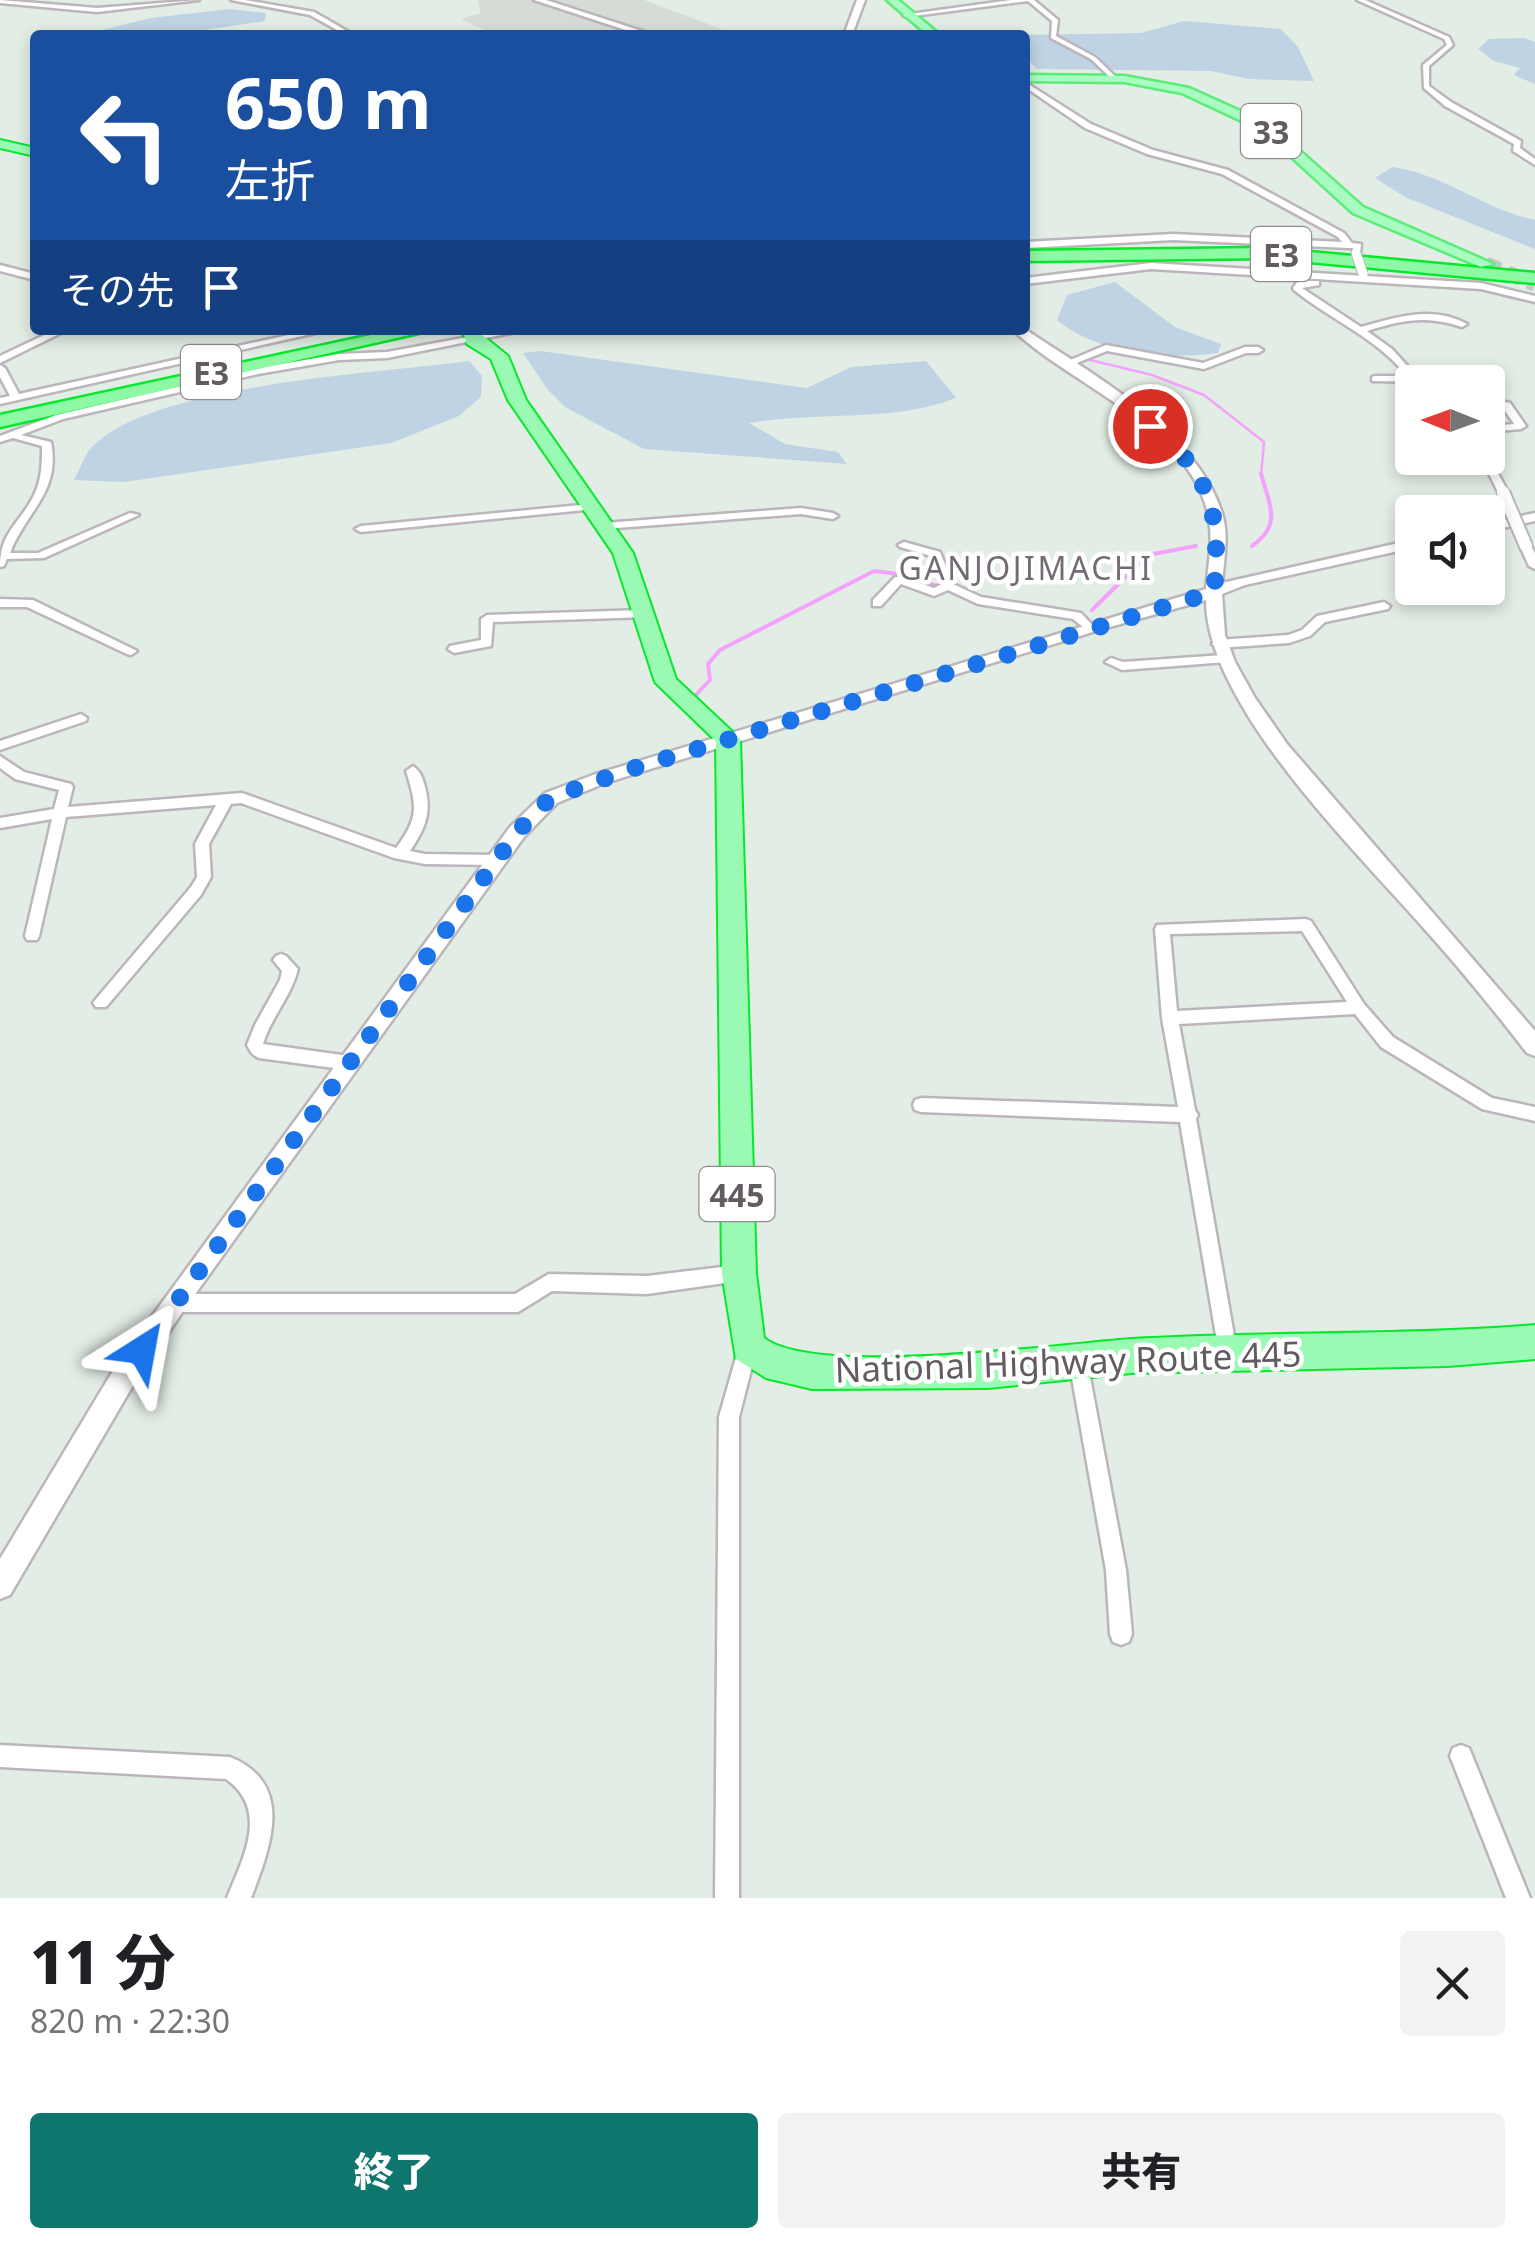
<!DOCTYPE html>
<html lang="ja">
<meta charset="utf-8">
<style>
:root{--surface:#fff;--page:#f2f2f2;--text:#202124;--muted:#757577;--accent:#0f766e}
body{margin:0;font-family:"Noto Sans","Noto Sans JP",sans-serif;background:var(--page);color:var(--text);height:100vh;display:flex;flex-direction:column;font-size:38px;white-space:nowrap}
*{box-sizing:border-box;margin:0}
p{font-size:32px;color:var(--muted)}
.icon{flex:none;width:55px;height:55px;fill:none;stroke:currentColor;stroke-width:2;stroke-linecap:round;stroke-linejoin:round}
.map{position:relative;height:1898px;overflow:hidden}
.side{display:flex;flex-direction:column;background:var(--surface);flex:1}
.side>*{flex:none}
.hud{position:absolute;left:30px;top:30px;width:1000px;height:305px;border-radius:10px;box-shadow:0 5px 15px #0003;background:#1a4fa0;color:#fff;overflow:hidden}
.needle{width:65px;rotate:271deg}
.buttons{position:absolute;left:1395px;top:365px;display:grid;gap:20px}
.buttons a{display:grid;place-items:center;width:110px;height:110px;border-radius:10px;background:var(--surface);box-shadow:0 5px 15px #0003;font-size:50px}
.pin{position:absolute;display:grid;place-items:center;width:85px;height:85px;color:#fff;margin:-42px;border:5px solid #fff;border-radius:50%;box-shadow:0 2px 10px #0007}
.me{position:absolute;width:110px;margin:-55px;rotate:34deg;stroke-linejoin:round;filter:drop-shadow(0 0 8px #0008)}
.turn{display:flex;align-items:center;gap:35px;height:210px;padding:0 30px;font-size:45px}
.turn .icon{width:130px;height:130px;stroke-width:2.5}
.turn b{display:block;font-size:70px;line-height:85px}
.then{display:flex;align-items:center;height:95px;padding:0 30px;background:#0003;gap:20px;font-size:38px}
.round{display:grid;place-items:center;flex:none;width:105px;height:105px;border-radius:10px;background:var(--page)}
.headline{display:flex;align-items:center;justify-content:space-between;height:170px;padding:0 30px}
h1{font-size:60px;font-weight:800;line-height:75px}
.cta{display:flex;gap:20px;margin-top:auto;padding:20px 30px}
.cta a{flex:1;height:115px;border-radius:10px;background:var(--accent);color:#fff;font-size:40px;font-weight:800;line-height:115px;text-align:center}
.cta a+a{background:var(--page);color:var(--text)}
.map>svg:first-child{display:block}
</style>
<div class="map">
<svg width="1535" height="1898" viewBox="0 0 1535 1898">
<rect width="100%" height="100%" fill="#e2ede5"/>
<path fill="#d5dcd6" d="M478,0H644L737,35H495L461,19L480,13Z"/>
<g fill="#bfd3e4">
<path d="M230,9L266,13L265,21L172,35H83L150,18Z"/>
<path d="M1184,21L1281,29L1298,47L1314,81L1249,79L1211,71L1037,69L1025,57V35H1019L1141,33Z"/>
<path d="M1524,38L1535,42V84L1514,75L1520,68L1494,61L1478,49L1489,39Z"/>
<path d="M1392,167C1444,174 1483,209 1535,220V249L1405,197L1375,178Z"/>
<path d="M1115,282L1175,327L1221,344L1218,353C1167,360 1098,354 1057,320L1067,295Z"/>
<path d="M540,351L807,388L851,367L926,361L956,398C893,423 817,411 749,423L785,444L838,452L847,464L644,449L565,407L548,390L523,353Z"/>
<path d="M469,361L482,376L481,397L459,416L391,443L124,482L74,480C80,470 84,455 92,447C151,384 381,373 469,361Z"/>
</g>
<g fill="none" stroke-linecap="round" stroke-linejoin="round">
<path stroke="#f4a3fc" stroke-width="2.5" d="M1086,359L1152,375L1204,395L1264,442L1261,476"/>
<g stroke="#f4a3fc" stroke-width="4">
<path d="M1252,546C1284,524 1268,503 1261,473"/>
<path d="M946,590L967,599"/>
<path d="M1092,610L1148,555L1196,546"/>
<path d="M694,697L710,680L708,664L720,650L874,571L915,576L938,587"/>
</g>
<path stroke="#c2c8c4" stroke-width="15" stroke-dasharray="15 8" stroke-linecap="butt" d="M1486,264L1535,284"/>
<defs>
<g id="minor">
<path d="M0,0L97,8L199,0L97,12L0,3Z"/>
<path d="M231,0H245L314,12L354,35H346L310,15Z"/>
<path d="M1011,0H1034L1058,20L1056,36L1095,57L1117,78V80H1113L1091,59L1051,38L1052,21L1028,1L906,17L903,15Z"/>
<path d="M1357,0H1365L1449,37L1453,45L1429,66V86L1451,102L1521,141L1520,148L1535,159V165L1513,151L1514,144L1445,106L1424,88L1423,65L1447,45L1444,39Z"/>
<path d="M1025,82L1091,124L1153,150L1228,170L1344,233L1352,243L1361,244L1360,253L1353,255V248H1349L1173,240L1025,248V242L1173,234L1342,242L1338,237L1222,174L1147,154L1085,128L1025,87Z"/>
<path d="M1151,263L1481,283L1535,296V302L1481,289L1151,269L1025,284V278Z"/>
<path d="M0,265L35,274V280L0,271Z"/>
<path d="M1298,281H1319V285L1302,288L1361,327C1396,317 1433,305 1467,324L1462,327C1425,315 1403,320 1367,331L1392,349L1422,382L1372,381V377L1375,376H1407C1377,338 1331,320 1294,290L1293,288Z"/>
<path d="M55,330H67L0,363V356Z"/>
<path d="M311,330H329L0,404V398L10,396L0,377V365L5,368L19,394Z"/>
<path d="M506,330H526L387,358L339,360L258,374L63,419L21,435L51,442C61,493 26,511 10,553H38L130,513L139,515L44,558L7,559L4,566L0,567C0,531 20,524 34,495C42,479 42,463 42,446L13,438L0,442V436L56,415L258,368L339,354L387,352Z"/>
<path d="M1106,345L1203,363L1245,347H1258L1263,350L1258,353H1246L1204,369L1107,351L1069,366L1061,364Z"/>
<path d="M1506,402L1510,403L1526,426L1521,429L1488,432V426L1514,424L1501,405Z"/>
<path d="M1488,455L1508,492L1507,494H1499L1481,458H1488Z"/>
<path d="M591,504L596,507L595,509L361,532L355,529L361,526Z"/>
<path d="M801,508L833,513L838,516L833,519L801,514L604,529L598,526L604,523Z"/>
<path d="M904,542L940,552L953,584L981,597L1081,613L1095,628L1089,632L1073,619L978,604L948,590L934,596L901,584L881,606H873V600L895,577H903L934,588L942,584L931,556L900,547L898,545Z"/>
<path d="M1526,543L1530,544L1535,553V569L1529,566L1520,546Z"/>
<path d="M0,599L33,600L137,651L131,655L127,654L27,607H0Z"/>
<path d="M1384,602L1390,606L1388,609L1325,622L1310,636L1289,643L1218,648L1212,644L1218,640L1288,635L1302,630L1317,616Z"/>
<path d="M645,610L649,611V617L493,622L491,646L454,653L448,649L450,646L481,640V619L487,615Z"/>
<path d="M1223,655L1227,656V662L1122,670L1105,662L1111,658L1123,662Z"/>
<path d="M81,714L87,718L86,721L0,750V741Z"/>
<path d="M0,756L24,772L71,784L73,787L68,807L242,793L396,848C419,818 417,806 406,771L413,766C421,772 422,777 425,787C432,813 425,829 410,851L425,854L496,855L503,860L496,865L425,864L394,858L241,803L231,804L209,844L211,877L201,895L106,1007H96L93,1003L96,999L191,887L197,877L195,844L216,805L66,817L39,936L37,940H27L25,936L52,819L0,828V818L54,809L59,790L15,779L0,768Z"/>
<path d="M1306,919L1311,921L1364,1004L1393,1037L1492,1098L1535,1107V1121L1482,1109L1381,1047L1355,1014L1179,1024L1195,1110L1198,1115L1196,1119L1237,1353L1235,1359L1228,1362L1221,1359L1219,1353L1180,1122L921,1112L915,1110L913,1105L915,1100L921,1098L1178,1107L1162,1018L1155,929L1157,925ZM1302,931L1347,1002L1177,1011L1170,934Z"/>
<path d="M281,954L286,956L298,969C291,997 271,1017 263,1044L349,1056L355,1058L357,1063L355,1068L349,1070L259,1058C252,1055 250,1051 247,1045L255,1025L280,980L282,971L273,960L276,956Z"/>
<path d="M739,1265L745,1267L748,1273L745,1279L739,1281L647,1294L552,1291L518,1312H174L168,1309L165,1303L168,1297L174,1294H515L549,1274L647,1276Z"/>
<path d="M748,1338L755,1341L757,1347L739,1417V1898H715L719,1417L739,1347L741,1341Z"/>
<path d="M1078,1352L1085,1354L1087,1361L1126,1570L1132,1634L1129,1642L1121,1645L1113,1642L1110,1634L1106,1570L1069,1361L1071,1354Z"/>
<path d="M0,1745L230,1757C296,1784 270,1848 251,1898H227C243,1858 270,1810 226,1779L0,1767Z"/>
<path d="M1461,1745L1469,1748L1530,1898H1506L1450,1756L1453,1748Z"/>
</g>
<g id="tertiary">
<path d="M534,0H546L654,35H641Z"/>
<path d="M857,0H865L852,35H844Z"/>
<path d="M1025,329C1092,375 1196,430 1222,513C1229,535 1224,560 1222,583L1412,540V548L1245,585L1222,594L1225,635L1235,662L1255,698L1287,744L1535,1031V1056L1527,1053C1493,1009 1458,966 1420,924C1353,848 1206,704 1206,600L1099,630L605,783L557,803L524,837L183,1311L135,1382L10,1595L0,1599V1559L117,1364L510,827L545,793L593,775L1206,589C1208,566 1213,542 1209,519C1194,429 1072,386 1013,330Z"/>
<path d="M1535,513V521L1488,531V523Z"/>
</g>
<g id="primary">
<path d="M887,0H898L940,35H928Z"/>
<path d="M1025,75L1124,76L1189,88L1271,125L1363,207L1493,264L1481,267L1353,213L1263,131L1182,93L1124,82L1025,81Z"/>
</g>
<g id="trunk">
<path d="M0,140L35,148V156L0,148Z"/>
<path d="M462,330H476L508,356L526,400L633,553L676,679L740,739L756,1273L764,1338C816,1378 1060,1344 1132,1339C1266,1331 1401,1336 1535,1325V1359L1448,1366L1132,1373L988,1388L812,1389L766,1378L736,1359L722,1273L716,741L655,682L613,553L508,400L491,359L467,344Z"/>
</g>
<g id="motorway">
<path d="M1267,248L1535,273V283L1267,258L1025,261V251Z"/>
<path d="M394,330H432L0,427V415Z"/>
</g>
</defs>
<use href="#minor" stroke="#bcb5bb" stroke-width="5"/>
<use href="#tertiary" stroke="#bcb5bb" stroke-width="5"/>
<use href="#primary" stroke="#5cec78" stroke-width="5"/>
<use href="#trunk" stroke="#07e82c" stroke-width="4"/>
<use href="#motorway" stroke="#07e82c" stroke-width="5"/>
<use href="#minor" fill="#fff" fill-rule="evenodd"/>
<use href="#tertiary" fill="#fff" fill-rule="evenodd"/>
<use href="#primary" fill="#a8fcc2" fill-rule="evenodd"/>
<use href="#trunk" fill="#9afab4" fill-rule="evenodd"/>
<use href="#motorway" fill="#8df9a5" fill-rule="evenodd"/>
<defs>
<path id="minor-bridge-far1" d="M1356,253L1363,274"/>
<path id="minor-bridge" d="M1503,492L1526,546"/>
</defs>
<use href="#minor-bridge-far1" stroke="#bcb5bb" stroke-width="11" stroke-linecap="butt"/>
<use href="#minor-bridge" stroke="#bcb5bb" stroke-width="16" stroke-linecap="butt"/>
<use href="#minor-bridge-far1" stroke="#fff" stroke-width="9"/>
<use href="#minor-bridge" stroke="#fff" stroke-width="12"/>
</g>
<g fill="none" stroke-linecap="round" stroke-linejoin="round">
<path stroke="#1a73e8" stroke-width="18" stroke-dasharray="0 32.4" d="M142,1350L517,832L550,798L631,769L1214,592C1221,517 1213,473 1150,426"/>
</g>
<g text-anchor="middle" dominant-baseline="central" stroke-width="9" stroke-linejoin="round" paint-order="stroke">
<g fill="#fff" stroke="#928c91" stroke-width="2.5">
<rect x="1241" y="104" width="60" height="54" rx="8"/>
<rect x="1251" y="227" width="60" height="54" rx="8"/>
<rect x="181" y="345" width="60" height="54" rx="8"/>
<rect x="699.5" y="1167" width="75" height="54" rx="8"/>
</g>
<g font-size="32" font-weight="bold" fill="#635b62">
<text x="1271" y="131">33</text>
<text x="1281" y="254">E3</text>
<text x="211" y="372">E3</text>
<text x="737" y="1194">445</text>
</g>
<g font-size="32" letter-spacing="2.5" fill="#746c75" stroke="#fff">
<text x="1026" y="567">GANJOJIMACHI</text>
</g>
<g font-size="35" fill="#635b62" stroke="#fff">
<text transform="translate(1068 1361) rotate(-2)">National Highway Route 445</text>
</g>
</g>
</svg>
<div class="buttons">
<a><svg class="needle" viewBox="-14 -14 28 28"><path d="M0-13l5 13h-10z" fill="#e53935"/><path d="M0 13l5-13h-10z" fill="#757577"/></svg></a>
<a><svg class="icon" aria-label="sound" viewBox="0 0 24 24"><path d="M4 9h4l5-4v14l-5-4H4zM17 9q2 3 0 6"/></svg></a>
</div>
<div class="pin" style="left:1150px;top:426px;background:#d93025"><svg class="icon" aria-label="arrive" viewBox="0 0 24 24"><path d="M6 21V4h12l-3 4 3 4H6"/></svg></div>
<svg class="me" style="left:142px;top:1350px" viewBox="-20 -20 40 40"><path d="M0-17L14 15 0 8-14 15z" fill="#1a73e8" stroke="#fff" stroke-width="4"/></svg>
<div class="hud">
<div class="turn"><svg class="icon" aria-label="left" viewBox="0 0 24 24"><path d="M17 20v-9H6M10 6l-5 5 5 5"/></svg><div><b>650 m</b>左折</div></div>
<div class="then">その先<svg class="icon" aria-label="arrive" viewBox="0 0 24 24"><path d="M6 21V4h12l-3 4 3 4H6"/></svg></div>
</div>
</div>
<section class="side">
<div class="headline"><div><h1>11 分</h1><p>820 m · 22:30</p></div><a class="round"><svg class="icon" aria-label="close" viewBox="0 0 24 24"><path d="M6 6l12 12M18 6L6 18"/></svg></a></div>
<div class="cta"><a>終了</a><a>共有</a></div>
</section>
